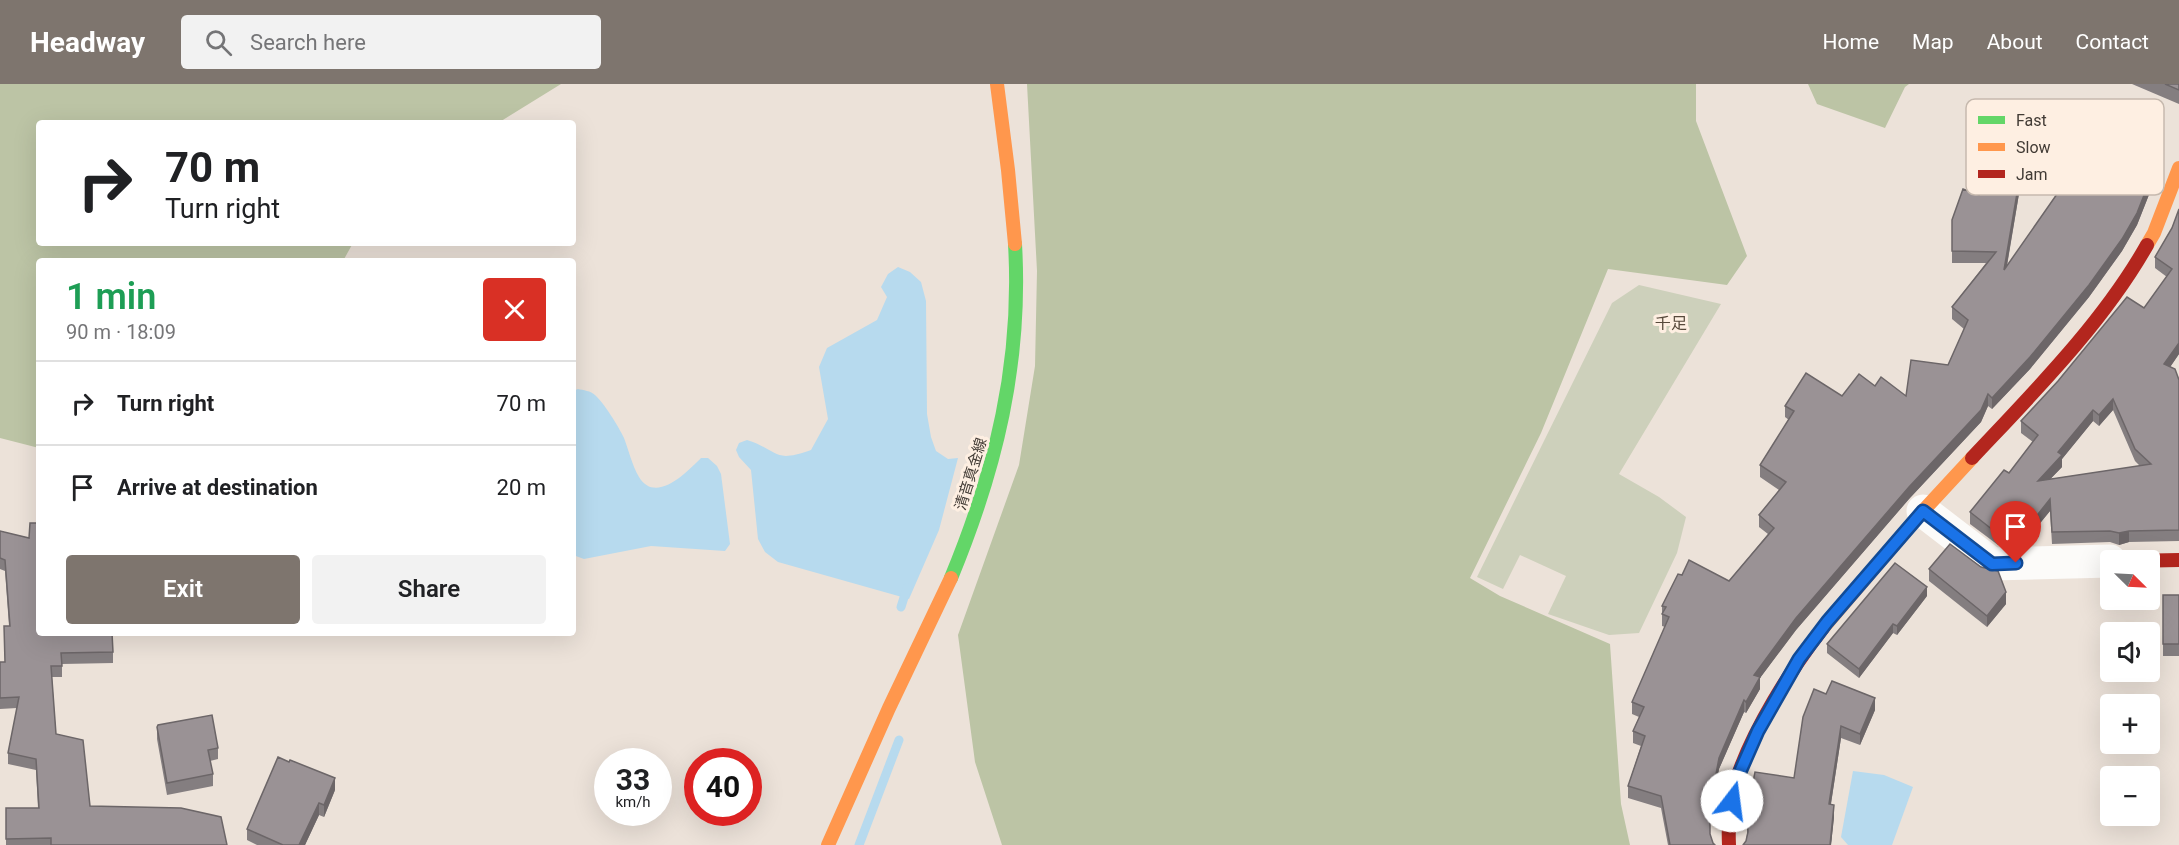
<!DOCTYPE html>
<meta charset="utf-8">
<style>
:root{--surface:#fff;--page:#f2f2f2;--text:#202124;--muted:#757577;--line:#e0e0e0;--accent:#7e756e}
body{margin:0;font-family:Roboto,"Noto Sans JP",sans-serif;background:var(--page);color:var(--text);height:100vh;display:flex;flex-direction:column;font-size:22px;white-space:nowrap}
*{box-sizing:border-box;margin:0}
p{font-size:20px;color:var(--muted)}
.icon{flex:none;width:33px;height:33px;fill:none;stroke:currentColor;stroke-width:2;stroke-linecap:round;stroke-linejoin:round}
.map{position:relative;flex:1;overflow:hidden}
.details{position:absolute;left:36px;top:174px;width:540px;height:378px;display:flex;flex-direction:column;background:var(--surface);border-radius:6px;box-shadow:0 6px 24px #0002}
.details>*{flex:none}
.top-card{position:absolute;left:36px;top:36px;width:540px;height:126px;border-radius:6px;box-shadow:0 6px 24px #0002;background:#fff;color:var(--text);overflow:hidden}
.needle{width:39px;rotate:114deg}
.buttons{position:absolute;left:2100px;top:466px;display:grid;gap:12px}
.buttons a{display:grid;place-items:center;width:60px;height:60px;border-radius:6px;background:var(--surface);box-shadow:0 6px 24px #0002;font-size:30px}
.speed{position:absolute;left:594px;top:664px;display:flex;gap:12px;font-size:30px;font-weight:700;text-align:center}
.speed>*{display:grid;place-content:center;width:78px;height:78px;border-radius:50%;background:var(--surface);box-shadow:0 6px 24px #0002;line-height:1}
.speed small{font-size:15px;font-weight:400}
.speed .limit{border:9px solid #d22;background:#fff;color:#111}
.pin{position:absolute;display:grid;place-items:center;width:51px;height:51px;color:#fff;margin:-62px -26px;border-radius:50% 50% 50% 0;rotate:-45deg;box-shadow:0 0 6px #0007}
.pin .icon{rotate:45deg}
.me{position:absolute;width:66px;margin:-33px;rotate:15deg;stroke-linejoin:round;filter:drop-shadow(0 0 4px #0008)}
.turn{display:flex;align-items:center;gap:21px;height:126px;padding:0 30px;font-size:27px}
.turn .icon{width:78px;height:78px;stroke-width:2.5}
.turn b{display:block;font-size:42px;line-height:51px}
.round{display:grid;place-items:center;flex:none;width:63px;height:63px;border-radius:6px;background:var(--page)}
.overview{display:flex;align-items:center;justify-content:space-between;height:102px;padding:0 30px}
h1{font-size:36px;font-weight:600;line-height:45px;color:#1e9e55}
.button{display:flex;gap:12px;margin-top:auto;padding:12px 30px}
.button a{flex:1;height:69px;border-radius:6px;background:var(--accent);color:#fff;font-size:24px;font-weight:600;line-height:69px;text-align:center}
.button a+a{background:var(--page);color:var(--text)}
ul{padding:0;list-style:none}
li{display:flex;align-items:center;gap:18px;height:84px;padding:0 30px;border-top:2px solid var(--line)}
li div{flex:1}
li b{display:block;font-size:22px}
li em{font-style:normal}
header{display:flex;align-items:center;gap:36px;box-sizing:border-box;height:84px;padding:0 30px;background:var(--accent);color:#fff}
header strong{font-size:28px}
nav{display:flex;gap:33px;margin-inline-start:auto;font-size:21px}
.search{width:420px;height:54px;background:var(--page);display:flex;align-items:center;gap:15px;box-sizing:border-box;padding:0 21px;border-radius:6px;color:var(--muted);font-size:22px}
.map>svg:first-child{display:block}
</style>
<header>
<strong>Headway</strong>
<div class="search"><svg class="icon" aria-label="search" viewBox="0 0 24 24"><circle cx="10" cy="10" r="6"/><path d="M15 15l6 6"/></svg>Search here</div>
<nav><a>Home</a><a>Map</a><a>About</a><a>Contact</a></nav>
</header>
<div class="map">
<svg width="2179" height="761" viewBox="0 0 2179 761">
<rect width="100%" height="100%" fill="#ece2d9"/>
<path fill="#cdd0bb" d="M1639,201L1721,220L1619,390L1659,413L1686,433L1677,469L1639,549L1609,551L1548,530L1566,492L1520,471L1503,505L1477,493L1612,219Z"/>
<g fill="#bcc4a5">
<path d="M0,0H561L498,39H39V159H353L343,177H39V364L0,354Z"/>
<path d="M1027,0H1696V37L1747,172L1727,201L1608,185L1541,349L1470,494L1500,512L1610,560L1621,720L1630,761H1002L975,678L958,551L1019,381L1035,282L1037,187Z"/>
<path d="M1808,0H1909L1905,3L1885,44L1817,20Z"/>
</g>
<g fill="#b7daee">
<path d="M898,183L910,188L921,198L926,217L927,330L931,353L936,367L948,375L958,374L939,446L909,515L778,478L765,468L758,455L751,386L739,373L736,366L739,359L747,356C779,366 772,380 811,366L828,335L819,283L827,264L877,236L887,213L881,203L888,190Z"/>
<path d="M578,305C583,306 591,307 595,311C604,319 619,343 624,354C629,367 632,381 639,393C656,421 688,387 701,374H708L717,382L721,390L730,460L725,467L651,462L584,475L573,471V307Z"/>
<path d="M1853,687L1884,691L1913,703L1892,761H1848L1841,753Z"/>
</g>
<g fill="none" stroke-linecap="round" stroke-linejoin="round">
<g stroke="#b7daee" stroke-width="9">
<path d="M901,523L907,504"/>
<path d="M859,761L899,656"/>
</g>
<path stroke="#fcfbf9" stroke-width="33" d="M1923,427L1992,480L2110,477"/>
<path stroke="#63d668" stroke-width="14" d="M951,494C996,385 1022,279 1015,160"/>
<g stroke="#ff974d" stroke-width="14">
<path d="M997,0L1008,86L1015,160"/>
<path d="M2147,161L2154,149L2179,84"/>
<path d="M1823,544L1923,427L1972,374"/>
<path d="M828,761L889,624L951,494"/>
</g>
<g stroke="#b3261e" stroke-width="14">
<path d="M1972,374C2033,309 2103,239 2147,161"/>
<path d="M2129,477L2179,476"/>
<path d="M1729,761C1728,739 1729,718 1736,697C1752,647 1791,585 1823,544"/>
</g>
</g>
<g fill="#847e80" fill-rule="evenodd">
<path d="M2132,0H2179V20Z"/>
<path d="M2015,79L2022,92L2007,182L2101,91L2154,98L2137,141L2122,167L2089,213L2030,285L1992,325L1988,322L1981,338L1909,415L1796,546L1760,594V605L1746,629L1744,628L1719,685L1710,732V750L1713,759L1715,761H1668L1661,724L1628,714V702L1641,662L1633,659V647L1639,633L1632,630V618L1665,543L1662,542V522L1682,491L1729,497L1768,450L1759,443V431L1779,406L1760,393V381L1789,336L1785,333V322L1842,312L1875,302L1906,312L1948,281L1964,245L1952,235V223L1986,179H1952V136Z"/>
<path d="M2179,125V270L2170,283L2179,296V457L2129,458L2119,461L2110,458L2052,460L2050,427L2023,460L1998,461L1970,440V428L2009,389L2033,358L2021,349V337L2144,224L2167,193L2155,184V173L2172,144ZM2113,326L2135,377L2140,382L2050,395L2062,383V375L2093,337L2099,342Z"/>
<path d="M0,447L29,454L113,568V579L62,580V593H52L56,650L90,722L227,761H6V724H38L36,686L8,680V669L17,624L0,625V578H5L4,542H9L5,487L0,485Z"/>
<path d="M1929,485L2006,520L1987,543L1929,497Z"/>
<rect x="2163" y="511" width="16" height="61"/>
<path d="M1927,512L1897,551L1893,549L1859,594L1827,569V560Z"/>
<path d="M1826,610L1875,626L1860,661L1841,654L1831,720L1834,733L1831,761H1743L1746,757L1747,750V727L1794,694Z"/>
<path d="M157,643L218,664V675L210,677L213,690V702L167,711L157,655Z"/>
<path d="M335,706L324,733L319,731L305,761H257L247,756V745Z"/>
</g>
<g fill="#6c6668">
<path d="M2022,80V92L2004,198V186Z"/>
<path d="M2154,86V98L2137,141L2122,167L2089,213L2030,285L1992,325V314Z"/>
<path d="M2179,259V270L2164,292V280Z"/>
<path d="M1988,310V322L1981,338L1909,415L1796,546L1760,594V605L1746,629V618L1754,591L1796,534Z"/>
<path d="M2113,315V326L2099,342V331Z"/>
<path d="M2093,326V337L2062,375V383L2038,408V397L2058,368Z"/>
<path d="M2050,415V427L2023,460V449Z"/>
<path d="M2129,447V458L2119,461V449Z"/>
<path d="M1927,503V512L1897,551V542Z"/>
<path d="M2006,508V520L1987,543V532Z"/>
<path d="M1893,540V549L1859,594V585Z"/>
<path d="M1875,614V626L1860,661V650Z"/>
<path d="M1744,616V628L1719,685L1710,733V722L1719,674Z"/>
<path d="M1841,642V654L1829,732V720Z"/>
<path d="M335,694V706L324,733V721Z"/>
<path d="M319,719V731L305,761H299Z"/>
<path d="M1834,721V733L1831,761H1830Z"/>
</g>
<g fill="#9a9295" stroke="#6c6668" stroke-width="1.5" fill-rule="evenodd">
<path d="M2165,0H2179V6Z"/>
<path d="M2120,65L2154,86L2137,129L2122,155L2089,201L2030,273L1992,314L1988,310L1981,326L1909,403L1796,534L1754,591L1760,593L1746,618L1744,616L1719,674L1710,722V750L1713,759L1715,761H1670L1661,712L1628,702L1645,652L1633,647L1644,623L1632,618L1669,533L1662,530L1666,523L1662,522L1678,490L1682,491L1689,476L1729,497L1774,444L1759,431L1786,398L1760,381L1794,327L1785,322L1806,289L1842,312L1859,290L1875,302L1881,293L1906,312L1911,276L1948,281L1968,236L1952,223L1996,168L1952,167V136L1963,105L1979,111L1986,71L2015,76L2014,79L2022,80L2004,186L2080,77L2101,91Z"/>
<path d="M2179,125V259L2164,280L2175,285L2179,296V446L2129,447L2119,449L2110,447L2052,448L2050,415L2023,449L1998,450L1970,428L2004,386L2009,389L2038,351L2021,337L2058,297L2127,213L2144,224L2172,185L2155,173L2172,144ZM2113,315L2135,365L2151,380L2038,397L2062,371L2058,368L2093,326L2099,331Z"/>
<path d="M30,439H39V549H112L113,568L61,569L62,582H51L56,650L83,656L90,722L181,724L221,733L227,761H51V754L6,755V724H39L36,675L8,669L19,613L0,614V578H5L4,542H10L5,476L0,474V447L29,454Z"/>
<path d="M1950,460L1981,483L1998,487L2006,508L1987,532L1929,485Z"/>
<path d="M1895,479L1927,503L1897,542L1893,540L1859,585L1827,560Z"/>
<rect x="2163" y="511" width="16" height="49"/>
<path d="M1832,597L1875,614L1860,650L1841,642L1829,720L1834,721L1830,761H1743L1746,757L1748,748L1747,727L1755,688L1794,694L1803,633L1814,605L1826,610Z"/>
<path d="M212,631L218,664L208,666L213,690L167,699L157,643L158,641Z"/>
<path d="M278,673L289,678L290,676L335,694L324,721L319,719L299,761H283L247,745Z"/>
</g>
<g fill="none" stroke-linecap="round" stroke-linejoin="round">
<defs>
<path id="route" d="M1732,717L1736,697L1758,647L1799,575L1827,538L1923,427L1992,480L2016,479"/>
</defs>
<use href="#route" stroke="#114b97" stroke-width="15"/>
<use href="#route" stroke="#1a73e8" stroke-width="10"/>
</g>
<g text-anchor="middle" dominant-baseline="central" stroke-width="6" stroke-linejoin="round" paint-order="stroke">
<g font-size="15" fill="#423b35" stroke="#feefe2">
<text transform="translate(971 390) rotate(-73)">清音真金線</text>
</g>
<g font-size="16" fill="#57493b" stroke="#feefe2">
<text x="1671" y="239">千足</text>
</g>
</g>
<rect x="1966" y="15" width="198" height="96" rx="9" fill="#feefe2" stroke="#c6b9ae" stroke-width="1.5"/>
<rect x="1978" y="32" width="27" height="8" fill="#63d668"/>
<rect x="1978" y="59" width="27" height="8" fill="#ff974d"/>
<rect x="1978" y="86" width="27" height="8" fill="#b3261e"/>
<g font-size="16" fill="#423b35">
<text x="2016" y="42">Fast</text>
<text x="2016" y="69">Slow</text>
<text x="2016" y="96">Jam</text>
</g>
</svg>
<div class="buttons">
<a><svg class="needle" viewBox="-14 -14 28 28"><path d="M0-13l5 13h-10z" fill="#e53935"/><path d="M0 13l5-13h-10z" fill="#757577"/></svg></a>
<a><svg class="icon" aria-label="sound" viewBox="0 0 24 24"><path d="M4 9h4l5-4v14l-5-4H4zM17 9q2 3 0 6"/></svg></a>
<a>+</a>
<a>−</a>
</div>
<div class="speed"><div>33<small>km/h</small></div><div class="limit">40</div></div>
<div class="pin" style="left:2016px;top:479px;background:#d93025"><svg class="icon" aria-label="arrive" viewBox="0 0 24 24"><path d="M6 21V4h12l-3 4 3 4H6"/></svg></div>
<svg class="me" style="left:1732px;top:717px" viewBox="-20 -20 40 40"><circle r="19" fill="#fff"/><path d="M0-13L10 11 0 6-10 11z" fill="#1a73e8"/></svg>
<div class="top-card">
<div class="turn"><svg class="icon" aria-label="right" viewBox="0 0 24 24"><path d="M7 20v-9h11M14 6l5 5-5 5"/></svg><div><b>70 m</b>Turn right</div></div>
</div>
<section class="details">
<div class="overview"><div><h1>1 min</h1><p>90 m · 18:09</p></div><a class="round" style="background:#d93025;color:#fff"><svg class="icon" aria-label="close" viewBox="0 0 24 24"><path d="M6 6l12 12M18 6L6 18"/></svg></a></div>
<ul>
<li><svg class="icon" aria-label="right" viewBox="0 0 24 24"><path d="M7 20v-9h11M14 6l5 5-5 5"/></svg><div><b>Turn right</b></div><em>70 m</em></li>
<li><svg class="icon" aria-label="arrive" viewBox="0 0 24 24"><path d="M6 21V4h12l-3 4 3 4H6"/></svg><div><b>Arrive at destination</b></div><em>20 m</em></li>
</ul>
<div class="button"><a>Exit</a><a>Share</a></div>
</section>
</div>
